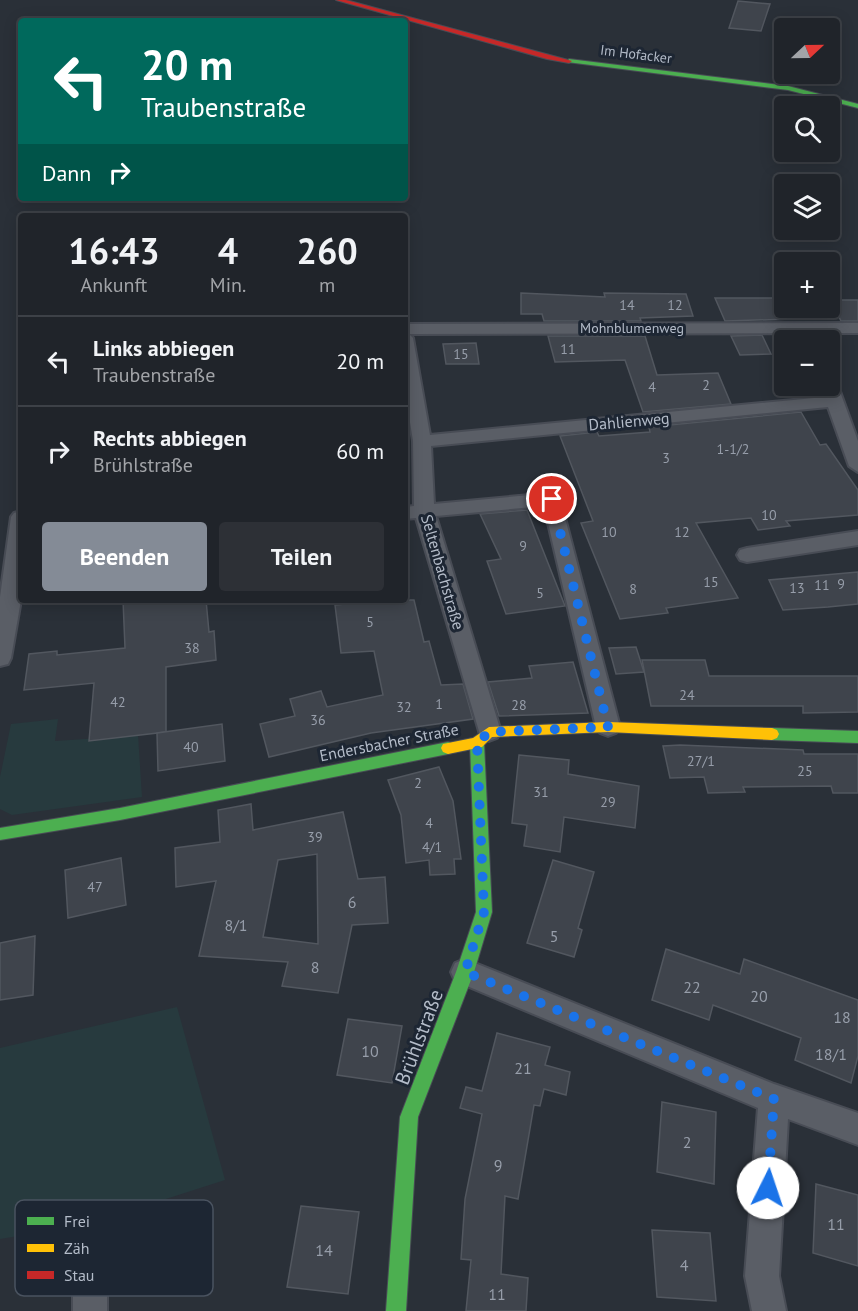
<!DOCTYPE html>
<html lang="de">
<meta charset="utf-8">
<style>
:root{--surface:#20242a;--page:#2d3036;--text:#f1f3f6;--muted:#a2a4a8;--line:#3d4147;--accent:#848b96}
body{margin:0;font-family:"PT Sans",sans-serif;background:var(--page);color:var(--text);height:100vh;display:flex;flex-direction:column;font-size:22px;white-space:nowrap}
*{box-sizing:border-box;margin:0}
p{font-size:20px;color:var(--muted)}
.icon{flex:none;width:33px;height:33px;fill:none;stroke:currentColor;stroke-width:2;stroke-linecap:round;stroke-linejoin:round}
.map{position:relative;flex:1;overflow:hidden}
.sheet{position:absolute;left:18px;top:213px;width:390px;height:390px;display:flex;flex-direction:column;background:var(--surface);border-radius:6px;box-shadow:0 3px 15px #0003,0 0 0 2px var(--line)}
.sheet>*{flex:none}
.top-card{position:absolute;left:18px;top:18px;width:390px;height:183px;border-radius:6px;box-shadow:0 3px 15px #0003,0 0 0 2px var(--line);background:#00695c;color:#fff;overflow:hidden}
.needle{width:39px;rotate:68deg}
.buttons{position:absolute;left:774px;top:18px;display:grid;gap:12px}
.buttons a{display:grid;place-items:center;width:66px;height:66px;border-radius:6px;background:var(--surface);box-shadow:0 3px 15px #0003,0 0 0 2px var(--line);font-size:30px}
.pin{position:absolute;display:grid;place-items:center;width:51px;height:51px;color:#fff;margin:-26px;border:3px solid #fff;border-radius:50%;box-shadow:0 2px 6px #0007}
.me{position:absolute;width:66px;margin:-33px;rotate:4deg;stroke-linejoin:round;filter:drop-shadow(0 0 4px #0008)}
.turn{display:flex;align-items:center;gap:21px;height:126px;padding:0 24px;font-size:27px}
.turn .icon{width:78px;height:78px;stroke-width:2.5}
.turn b{display:block;font-size:42px;line-height:51px}
.then{display:flex;align-items:center;height:57px;padding:0 24px;background:#0003;gap:12px;font-size:22px}
.eta{display:flex;justify-content:space-evenly;align-items:center;height:102px;text-align:center}
.eta b{font-size:36px;font-weight:600;line-height:42px}
.primary-button{display:flex;gap:12px;margin-top:auto;padding:12px 24px}
.primary-button a{flex:1;height:69px;border-radius:6px;background:var(--accent);color:#fff;font-size:24px;font-weight:600;line-height:69px;text-align:center}
.primary-button a+a{background:var(--page);color:var(--text)}
ul{padding:0;list-style:none}
li{display:flex;align-items:center;gap:18px;height:90px;padding:0 24px;border-top:2px solid var(--line)}
li div{flex:1}
li b{display:block;font-size:22px}
li em{font-style:normal}
.map>svg:first-child{display:block}
</style>
<div class="map">
<svg width="858" height="1311" viewBox="0 0 858 1311">
<rect width="100%" height="100%" fill="#2a3038"/>
<g fill="#273a3e">
<path d="M134,672L142,797L12,815L0,809V777L11,724L58,719L55,741L131,736Z"/>
<path d="M177,1007L225,1180L85,1225L0,1239V1048Z"/>
</g>
<g fill="#3f444c" stroke="#52575f" stroke-width="1.5" fill-rule="evenodd">
<path d="M738,1L770,4L761,31L729,28Z"/>
<path d="M521,293L605,297L604,293L686,294L693,316L640,318L641,321H544L542,314H521Z"/>
<path d="M715,298H784V308H788L792,319L725,321Z"/>
<path d="M831,300H858V321H841Z"/>
<path d="M762,335L771,354L740,355L731,336Z"/>
<path d="M548,336H645L657,375L718,373L731,404L643,412L625,360L555,362Z"/>
<path d="M476,343L479,364H446L443,344Z"/>
<path d="M801,412L820,445L826,444L858,490V515L786,521L790,526L758,530L751,518L696,523L738,598L666,608L668,613L620,619L581,523L593,521L560,436L597,432L599,436L650,432L649,427Z"/>
<path d="M527,510L565,606L506,614L487,561L501,559L480,514Z"/>
<path d="M858,572V604L828,607L783,610L769,580Z"/>
<path d="M123,600H206L209,632L214,631L216,660L166,667V732L89,741L94,683L24,690L29,654L57,651V655L125,648Z"/>
<path d="M344,600H414L424,642L429,641L441,685L463,684L473,719L371,733L269,757L260,724L295,716L290,699L321,691L327,707L383,695L374,651L341,653L335,605L345,604Z"/>
<path d="M636,647L644,672L616,674L609,648Z"/>
<path d="M642,660H705L709,676H858V712L803,713V706H651Z"/>
<path d="M573,662L588,713L499,716L488,682L532,678L529,666Z"/>
<path d="M222,724L225,761L158,771L157,733Z"/>
<path d="M680,745L803,750L804,754H858V793H833L831,786L743,787L745,792L708,793L704,777L670,778L663,746Z"/>
<path d="M519,755L569,760L568,774L639,786L635,828L564,817L560,852L524,846L527,825L512,823Z"/>
<path d="M439,767L453,801L461,859H454L455,874L430,875L429,860L406,863L401,815L388,780Z"/>
<path d="M251,804L253,830L343,812L358,879L385,877L388,923L352,925L338,993L282,986L288,962L199,956L216,881L176,887L175,848L220,842L218,810ZM317,854L318,944L263,937L278,860Z"/>
<path d="M121,858L126,905L68,918L65,870Z"/>
<path d="M553,860L594,872L578,928L582,930L574,957L527,943Z"/>
<path d="M35,936L33,995L0,1000V943Z"/>
<path d="M666,949L740,974L744,959L858,1000V1056L851,1083L795,1060L801,1038L713,1005L709,1020L652,1000Z"/>
<path d="M348,1019L402,1026L392,1083L337,1075Z"/>
<path d="M497,1033L550,1047L545,1065L570,1072L566,1095L544,1089L540,1106L534,1105L518,1199L505,1196L501,1274L528,1278L526,1311H466L471,1260L461,1259L465,1199L482,1114L460,1108L466,1087L482,1091Z"/>
<path d="M662,1102L716,1112L714,1184L657,1172Z"/>
<path d="M816,1184L858,1195V1266L813,1253Z"/>
<path d="M301,1206L359,1212L348,1294L287,1287Z"/>
<path d="M652,1230L710,1233L716,1301L657,1297Z"/>
</g>
<g fill="none" stroke-linecap="round" stroke-linejoin="round">
<defs>
<g id="street">
<path d="M858,323V333L409,334L413,338L430,435L824,397L820,386H830V381L838,386L858,441V472L849,466L828,407L431,446L434,504L552,493L559,495L620,727L616,733L608,736L600,733L596,727L544,506L436,516L501,732L497,738L489,741L481,738L416,518L405,519V507L414,506L413,441L405,391V324Z"/>
<path d="M21,511V600L11,658L8,664L0,666V597L11,517L14,513Z"/>
<path d="M858,531V545L747,562L740,560L737,555L740,550L747,548Z"/>
<path d="M465,959L774,1084L858,1113V1145L788,1119L779,1276L786,1311H752L745,1276L758,1108L455,981L451,972L455,963Z"/>
<path d="M90,1244L102,1249L107,1261V1311H73V1261L78,1249Z"/>
</g>
<g id="fast">
<path d="M569,59L788,86L858,104V108L788,90L567,62Z"/>
<path d="M772,728L858,731V743L772,740L767,738L765,734L767,730Z"/>
<path d="M477,737L482,739L484,743L492,912L474,972L418,1117L406,1311H386L400,1117L456,972L476,912L470,743L472,739Z"/>
<path d="M448,742L453,744L455,748L453,752L448,754L120,820L0,840V828L120,808Z"/>
</g>
<path id="slow" d="M608,722L772,728L777,730L779,734L777,738L772,740L608,732L492,737L482,747L448,754L443,752L441,748L443,744L473,738L489,727Z"/>
<path id="jam" d="M336,0H346L572,61L569,63L547,59Z"/>
</defs>
<use href="#street" stroke="#484c55" stroke-width="4"/>
<use href="#fast" stroke="#484c55" stroke-width="2"/>
<use href="#slow" stroke="#484c55" stroke-width="2"/>
<use href="#jam" stroke="#484c55" stroke-width="2"/>
<use href="#street" fill="#5a5e66" fill-rule="evenodd"/>
<use href="#fast" fill="#4caf50" fill-rule="evenodd"/>
<use href="#slow" fill="#ffc107" fill-rule="evenodd"/>
<use href="#jam" fill="#c62828" fill-rule="evenodd"/>
</g>
<g fill="none" stroke-linecap="round" stroke-linejoin="round">
<path stroke="#1a73e8" stroke-width="10" stroke-dasharray="0 18" d="M552,499L608,727L489,732L477,743L484,912L465,972L774,1099L768,1188"/>
</g>
<g text-anchor="middle" dominant-baseline="central" stroke-width="6" stroke-linejoin="round" paint-order="stroke">
<g font-size="14" fill="#b4bcc9" stroke="#1d2633">
<text transform="translate(636 54) rotate(7)">Im Hofacker</text>
<text x="632" y="328">Mohnblumenweg</text>
</g>
<g font-size="14" fill="#979eaa">
<text x="627" y="305">14</text>
<text x="675" y="305">12</text>
<text x="568" y="349">11</text>
<text x="461" y="354">15</text>
<text x="706" y="385">2</text>
<text x="652" y="387">4</text>
<text x="733" y="449">1-1/2</text>
<text x="666" y="458">3</text>
<text x="769" y="515">10</text>
<text x="609" y="532">10</text>
<text x="682" y="532">12</text>
<text x="523" y="546">9</text>
<text x="711" y="582">15</text>
<text x="841" y="584">9</text>
<text x="822" y="585">11</text>
<text x="797" y="588">13</text>
<text x="633" y="589">8</text>
<text x="540" y="593">5</text>
<text x="370" y="622">5</text>
<text x="192" y="648">38</text>
<text x="687" y="695">24</text>
<text x="118" y="702">42</text>
<text x="439" y="704">1</text>
<text x="519" y="705">28</text>
<text x="404" y="707">32</text>
<text x="318" y="720">36</text>
<text x="191" y="747">40</text>
<text x="701" y="761">27/1</text>
<text x="805" y="771">25</text>
<text x="418" y="783">2</text>
<text x="541" y="792">31</text>
<text x="608" y="802">29</text>
<text x="429" y="823">4</text>
<text x="315" y="837">39</text>
<text x="432" y="847">4/1</text>
<text x="95" y="887">47</text>
</g>
<g font-size="16" fill="#b4bcc9" stroke="#1d2633">
<text transform="translate(629 421) rotate(-5)">Dahlienweg</text>
<text transform="translate(443 572) rotate(74)">Seltenbachstraße</text>
<text transform="translate(389 742) rotate(-11)">Endersbacher Straße</text>
</g>
<g font-size="16" fill="#979eaa">
<text x="352" y="902">6</text>
<text x="236" y="925">8/1</text>
<text x="554" y="936">5</text>
<text x="315" y="967">8</text>
<text x="692" y="987">22</text>
<text x="759" y="996">20</text>
<text x="842" y="1017">18</text>
<text x="370" y="1051">10</text>
<text x="831" y="1054">18/1</text>
<text x="523" y="1068">21</text>
<text x="687" y="1142">2</text>
<text x="498" y="1165">9</text>
<text x="836" y="1224">11</text>
<text x="324" y="1250">14</text>
<text x="684" y="1265">4</text>
<text x="497" y="1294">11</text>
</g>
<g font-size="20" fill="#b4bcc9" stroke="#1d2633">
<text transform="translate(419 1037) rotate(-69)">Brühlstraße</text>
</g>
</g>
<rect x="15" y="1200" width="198" height="96" rx="9" fill="#1d2633" stroke="#4a5360" stroke-width="1.5"/>
<rect x="27" y="1217" width="27" height="8" fill="#4caf50"/>
<rect x="27" y="1244" width="27" height="8" fill="#ffc107"/>
<rect x="27" y="1271" width="27" height="8" fill="#c62828"/>
<g font-size="16" fill="#b4bcc9">
<text x="64" y="1227">Frei</text>
<text x="64" y="1254">Zäh</text>
<text x="64" y="1281">Stau</text>
</g>
</svg>
<div class="buttons">
<a><svg class="needle" viewBox="-14 -14 28 28"><path d="M0-13l5 13h-10z" fill="#e53935"/><path d="M0 13l5-13h-10z" fill="#a2a4a8"/></svg></a>
<a><svg class="icon" aria-label="search" viewBox="0 0 24 24"><circle cx="10" cy="10" r="6"/><path d="M15 15l6 6"/></svg></a>
<a><svg class="icon" aria-label="layers" viewBox="0 0 24 24"><path d="M12 4l9 5-9 5-9-5zM3 14l9 5 9-5"/></svg></a>
<a>+</a>
<a>−</a>
</div>
<div class="pin" style="left:552px;top:499px;background:#d93025"><svg class="icon" aria-label="arrive" viewBox="0 0 24 24"><path d="M6 21V4h12l-3 4 3 4H6"/></svg></div>
<svg class="me" style="left:768px;top:1188px" viewBox="-20 -20 40 40"><circle r="19" fill="#fff"/><path d="M0-13L10 11 0 6-10 11z" fill="#1a73e8"/></svg>
<div class="top-card">
<div class="turn"><svg class="icon" aria-label="left" viewBox="0 0 24 24"><path d="M17 20v-9H6M10 6l-5 5 5 5"/></svg><div><b>20 m</b>Traubenstraße</div></div>
<div class="then">Dann<svg class="icon" aria-label="right" viewBox="0 0 24 24"><path d="M7 20v-9h11M14 6l5 5-5 5"/></svg></div>
</div>
<section class="sheet">
<div class="eta">
<div><b>16:43</b><p>Ankunft</p></div>
<div><b>4</b><p>Min.</p></div>
<div><b>260</b><p>m</p></div>
</div>
<ul>
<li><svg class="icon" aria-label="left" viewBox="0 0 24 24"><path d="M17 20v-9H6M10 6l-5 5 5 5"/></svg><div><b>Links abbiegen</b><p>Traubenstraße</p></div><em>20 m</em></li>
<li><svg class="icon" aria-label="right" viewBox="0 0 24 24"><path d="M7 20v-9h11M14 6l5 5-5 5"/></svg><div><b>Rechts abbiegen</b><p>Brühlstraße</p></div><em>60 m</em></li>
</ul>
<div class="primary-button"><a>Beenden</a><a>Teilen</a></div>
</section>
</div>
